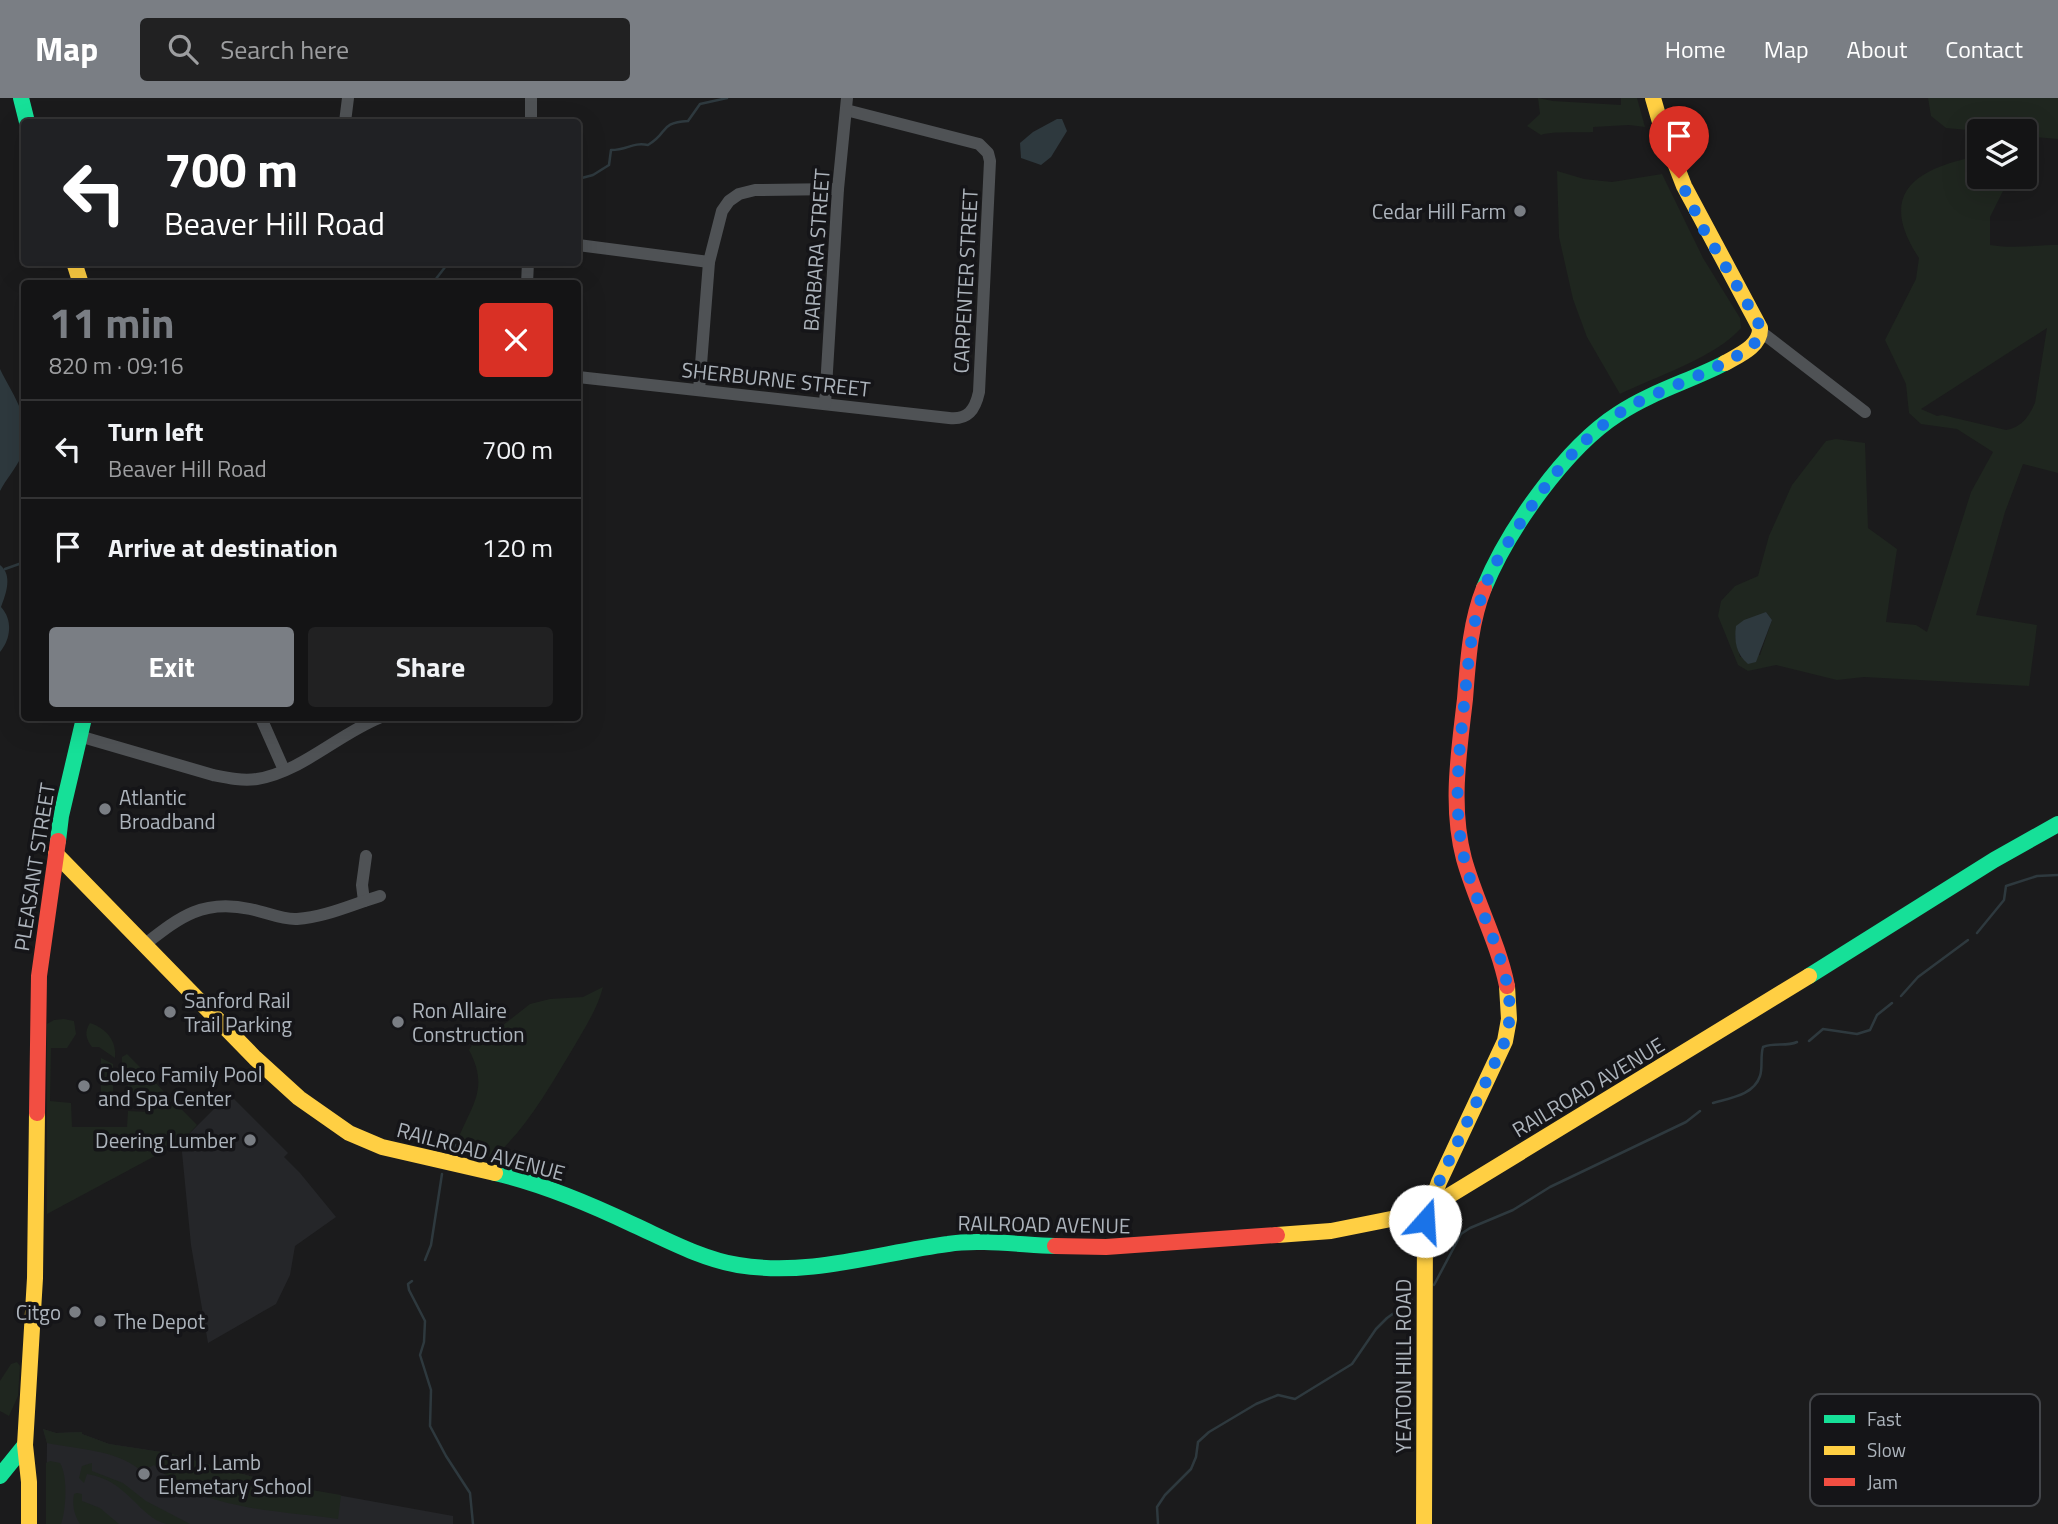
<!DOCTYPE html>
<meta charset="utf-8">
<style>
:root{--surface:#141415;--page:#212122;--text:#f1f3f6;--muted:#9d9ea0;--line:#333334;--accent:#7a7e84}
body{margin:0;font-family:"Titillium Web",sans-serif;background:var(--page);color:var(--text);height:100vh;display:flex;flex-direction:column;font-size:26px;white-space:nowrap}
*{box-sizing:border-box;margin:0}
p{font-size:23px;color:var(--muted)}
.icon{flex:none;width:38px;height:38px;fill:none;stroke:currentColor;stroke-width:2;stroke-linecap:round;stroke-linejoin:round}
.map{position:relative;flex:1;overflow:hidden}
.drawer{position:absolute;left:21px;top:182px;width:560px;height:441px;display:flex;flex-direction:column;background:var(--surface);border-radius:7px;box-shadow:0 7px 28px #0002,0 0 0 2px var(--line)}
.drawer>*{flex:none}
.guide{position:absolute;left:21px;top:21px;width:560px;height:147px;border-radius:7px;box-shadow:0 7px 28px #0002,0 0 0 2px var(--line);background:#202124;color:#fff;overflow:hidden}
.tools{position:absolute;left:1967px;top:21px;display:grid;gap:14px}
.tools a{display:grid;place-items:center;width:70px;height:70px;border-radius:7px;background:var(--surface);box-shadow:0 7px 28px #0002,0 0 0 2px var(--line);font-size:35px}
.pin{position:absolute;display:grid;place-items:center;width:60px;height:60px;color:#fff;margin:-72px -30px;border-radius:50% 50% 50% 0;rotate:-45deg;box-shadow:0 0 7px #0007}
.pin .icon{rotate:45deg}
.me{position:absolute;width:77px;margin:-38px;rotate:19deg;stroke-linejoin:round;filter:drop-shadow(0 0 5px #0008)}
.turn{display:flex;align-items:center;gap:24px;height:147px;padding:0 28px;font-size:32px}
.turn .icon{width:91px;height:91px;stroke-width:2.5}
.turn b{display:block;font-size:49px;line-height:60px}
.round{display:grid;place-items:center;flex:none;width:74px;height:74px;border-radius:7px;background:var(--page)}
.head{display:flex;align-items:center;justify-content:space-between;height:119px;padding:0 28px}
h1{font-size:42px;font-weight:700;line-height:52px;color:var(--accent)}
.button{display:flex;gap:14px;margin-top:auto;padding:14px 28px}
.button a{flex:1;height:80px;border-radius:7px;background:var(--accent);color:#fff;font-size:28px;font-weight:700;line-height:80px;text-align:center}
.button a+a{background:var(--page);color:var(--text)}
ul{padding:0;list-style:none}
li{display:flex;align-items:center;gap:21px;height:98px;padding:0 28px;border-top:2px solid var(--line)}
li div{flex:1}
li b{display:block;font-size:26px}
li em{font-style:normal}
header{display:flex;align-items:center;gap:42px;box-sizing:border-box;height:98px;padding:0 35px;background:var(--accent);color:#fff}
header strong{font-size:33px}
nav{display:flex;gap:38px;margin-inline-start:auto;font-size:24px}
.search{width:490px;height:63px;background:var(--page);display:flex;align-items:center;gap:18px;box-sizing:border-box;padding:0 24px;border-radius:7px;color:var(--muted);font-size:26px}
.map>svg:first-child{display:block}
</style>
<header>
<strong>Map</strong>
<div class="search"><svg class="icon" aria-label="search" viewBox="0 0 24 24"><circle cx="10" cy="10" r="6"/><path d="M15 15l6 6"/></svg>Search here</div>
<nav><a>Home</a><a>Map</a><a>About</a><a>Contact</a></nav>
</header>
<div class="map">
<svg width="2058" height="1426" viewBox="0 0 2058 1426">
<rect width="100%" height="100%" fill="#1b1b1c"/>
<g fill="#252629">
<path d="M229,996L288,1055L284,1059L300,1075L336,1119L295,1148L290,1177L276,1206L208,1245L191,1147L181,1044Z"/>
<path d="M43,1331L56,1335L82,1334V1336L109,1346L168,1355L282,1387L453,1418V1426H46L47,1345Z"/>
</g>
<g fill="#1f261f" fill-rule="evenodd">
<path d="M1538,0L1553,3L1621,7V0H1637L1645,29L1629,27L1593,29V34C1581,35 1550,33 1541,37L1527,28L1540,16Z"/>
<path d="M1928,0H2058V41L2025,38V33H1979L1946,30L1931,18Z"/>
<path d="M1979,58V79H2010L1990,119V147C2015,151 2033,147 2058,147V375L2023,366L2005,414L1976,517L2037,527L2029,588L1864,579L1837,582L1776,567L1748,573L1738,567L1718,518L1721,503L1735,488L1758,478L1769,438L1792,387L1826,343L1836,341L1865,345L1868,430L1897,451L1886,524L1916,527L1927,534L1971,394L1993,354L1957,331L1921,326L1909,315L1906,286L1885,242L1916,181L1919,160C1876,95 1916,70 1979,58ZM2047,230L2035,305C2029,318 2022,329 2006,332L1942,317L1937,318L1921,311ZM1766,514L1772,522L1760,557L1740,559L1735,538Z"/>
<path d="M1557,73L1584,81L1612,84L1662,76L1703,160L1740,220L1741,230C1716,259 1655,279 1620,296L1587,239L1573,201L1559,139Z"/>
<path d="M603,889C597,912 584,931 572,952C549,990 527,1030 493,1060L478,1057L456,1047C469,1009 491,993 469,952L479,935L502,928L530,906L550,901L583,899Z"/>
<path d="M64,921L74,923L76,936L67,950H51L50,1003L71,1005L72,1029H127L128,1013L149,1014V997L130,996L127,985L122,979V959L127,956L197,1027L181,1044L47,1116V926L54,922Z"/>
<path d="M90,925C106,930 117,943 115,960L99,949H92C86,941 84,934 90,925Z"/>
<path d="M101,960L113,966V1005H101Z"/>
<path d="M17,1264L20,1268L18,1298L9,1318L0,1313V1283L11,1266Z"/>
<path d="M43,1331L56,1335L82,1334V1336L109,1346L168,1355L282,1387L341,1397L338,1421C276,1412 202,1413 154,1367L142,1373C114,1351 81,1352 47,1345Z"/>
<path d="M50,1363L60,1365C68,1378 66,1412 61,1426H46V1365Z"/>
<path d="M92,1365V1373L123,1385L146,1403L190,1426C183,1426 174,1426 167,1426C139,1420 128,1382 87,1376L84,1385L79,1380L82,1368Z"/>
<path d="M77,1395L82,1396V1403L100,1410L119,1426H80C74,1417 72,1407 74,1396Z"/>
</g>
<g fill="#2e393e">
<path d="M1057,21H1062L1067,33L1051,59L1041,67L1021,60L1020,45L1033,34Z"/>
<path d="M0,271C14,300 36,326 21,359C15,372 6,381 0,393Z"/>
<path d="M0,467C13,477 6,496 1,509C13,522 11,541 0,554Z"/>
<path d="M1766,514L1772,522L1756,564L1748,566C1736,556 1734,543 1736,528L1744,522Z"/>
</g>
<g fill="none" stroke-linecap="round" stroke-linejoin="round">
<g stroke="#2e393e" stroke-width="2.5">
<path d="M578,81L593,77L609,67L611,52C628,52 632,44 648,47C670,34 658,25 688,23L700,6L727,0"/>
<path d="M432,186L449,164"/>
<path d="M5,471L19,466L24,467"/>
<path d="M1977,835L2004,802L2006,788L2037,778L2058,777"/>
<path d="M1901,898L1918,879L1968,842"/>
<path d="M1809,943L1823,931L1857,936L1870,932L1877,917L1892,905"/>
<path d="M1713,1005C1730,1000 1754,997 1760,978C1763,969 1760,959 1763,949C1774,944 1786,949 1797,944"/>
<path d="M450,1054L456,1047"/>
<path d="M425,1162L431,1147L442,1076"/>
<path d="M412,1183L408,1186L409,1192L425,1223L424,1244L420,1257L431,1292L430,1328L446,1358L470,1395L473,1426"/>
<path d="M1434,1187L1461,1136L1470,1130L1513,1112L1550,1089L1686,1024L1700,1013"/>
<path d="M1158,1426L1157,1409L1165,1397L1191,1371L1196,1359L1198,1344L1209,1334L1256,1306L1278,1297L1295,1301L1352,1266L1376,1231L1387,1220L1412,1202"/>
</g>
<g stroke="#4f5255" stroke-width="12">
<path d="M345,24L348,0"/>
<path d="M531,24V0"/>
<path d="M578,147L709,164"/>
<path d="M527,186L528,164"/>
<path d="M1760,233L1865,314"/>
<path d="M578,279L949,320C968,322 975,312 979,294L990,63L988,55L979,46L846,12"/>
<path d="M699,292L709,164L722,113L729,103L739,96L755,92L838,91"/>
<path d="M825,306L838,91L847,0"/>
<path d="M261,620L284,672"/>
<path d="M79,638L213,677C228,680 242,683 257,681C299,675 339,636 379,620"/>
<path d="M364,803L362,787L366,758"/>
<path d="M144,847C180,819 202,801 250,811C266,814 282,822 297,821C326,819 353,806 380,798"/>
</g>
<g stroke="#16e098" stroke-width="16">
<path d="M21,0L27,24"/>
<path d="M1484,490C1508,432 1565,350 1618,316C1651,294 1690,283 1725,265"/>
<path d="M58,743L61,718L84,620"/>
<path d="M1809,878L1994,762L2058,726"/>
<path d="M495,1075C543,1086 590,1106 634,1127C667,1142 702,1161 738,1167C809,1179 879,1155 948,1146C978,1141 1023,1147 1055,1148"/>
<path d="M0,1378L25,1347"/>
</g>
<g stroke="#ffcf43" stroke-width="16">
<path d="M1653,0L1662,31L1684,88L1760,230C1761,248 1739,257 1725,265"/>
<path d="M74,164L81,186"/>
<path d="M56,756L255,960L299,1000L349,1035L382,1049L495,1075"/>
<path d="M1277,1137L1331,1133L1416,1116L1429,1110L1809,878"/>
<path d="M29,1426V1384L25,1347L35,1180L37,1015"/>
<path d="M1424,1426L1425,1123L1439,1084L1505,943L1509,921L1507,888"/>
</g>
<g stroke="#f24e42" stroke-width="16">
<path d="M1484,490C1470,525 1468,563 1465,601C1459,654 1450,708 1464,761C1476,804 1498,844 1507,888"/>
<path d="M37,1015L39,878L58,743"/>
<path d="M1055,1148L1106,1149L1277,1137"/>
</g>
</g>
<g fill="none" stroke-linecap="round" stroke-linejoin="round">
<path stroke="#1a73e8" stroke-width="12" stroke-dasharray="0 21.6" d="M1425,1123L1439,1084L1505,943C1525,881 1475,815 1463,755C1453,706 1459,656 1464,607C1469,558 1472,507 1497,463C1532,404 1577,334 1640,303C1664,291 1745,261 1757,242C1762,235 1760,229 1757,222L1704,132L1679,80"/>
</g>
<g fill="#7a7e84" stroke="#151518" stroke-width="2.5">
<circle cx="1520" cy="113" r="7"/>
<circle cx="105" cy="711" r="7"/>
<circle cx="170" cy="914" r="7"/>
<circle cx="398" cy="924" r="7"/>
<circle cx="84" cy="988" r="7"/>
<circle cx="250" cy="1042" r="7"/>
<circle cx="75" cy="1214" r="7"/>
<circle cx="100" cy="1223" r="7"/>
<circle cx="144" cy="1376" r="7"/>
</g>
<g text-anchor="middle" dominant-baseline="central" stroke-width="7" stroke-linejoin="round" paint-order="stroke">
<g font-size="21" fill="#adb4bc" stroke="#151518" text-anchor="start">
<text x="1506" y="113" text-anchor="end">Cedar Hill Farm</text>
<text x="119" y="699">Atlantic<tspan x="119" dy="24">Broadband</tspan></text>
<text x="184" y="902">Sanford Rail<tspan x="184" dy="24">Trail Parking</tspan></text>
<text x="412" y="912">Ron Allaire<tspan x="412" dy="24">Construction</tspan></text>
<text x="98" y="976">Coleco Family Pool<tspan x="98" dy="24">and Spa Center</tspan></text>
<text x="236" y="1042" text-anchor="end">Deering Lumber</text>
<text x="61" y="1214" text-anchor="end">Citgo</text>
<text x="114" y="1223">The Depot</text>
<text x="158" y="1364">Carl J. Lamb<tspan x="158" dy="24">Elemetary School</tspan></text>
</g>
<g font-size="21" fill="#adb4bc" stroke="#151518">
<text transform="translate(816 152) rotate(-86)">BARBARA STREET</text>
<text transform="translate(965 183) rotate(-87)">CARPENTER STREET</text>
<text transform="translate(776 281) rotate(6)">SHERBURNE STREET</text>
<text transform="translate(34 769) rotate(-81)">PLEASANT STREET</text>
<text transform="translate(1588 989) rotate(-31)">RAILROAD AVENUE</text>
<text transform="translate(481 1053) rotate(15)">RAILROAD AVENUE</text>
<text transform="translate(1044 1126) rotate(1)">RAILROAD AVENUE</text>
<text transform="translate(1403 1268) rotate(-90)">YEATON HILL ROAD</text>
</g>
</g>
<rect x="1810" y="1296" width="230" height="112" rx="10" fill="#151518" stroke="#434549" stroke-width="2"/>
<rect x="1824" y="1317" width="31" height="8" fill="#16e098"/>
<rect x="1824" y="1348" width="31" height="9" fill="#ffcf43"/>
<rect x="1824" y="1380" width="31" height="8" fill="#f24e42"/>
<g font-size="19" fill="#adb4bc">
<text x="1867" y="1328">Fast</text>
<text x="1867" y="1359">Slow</text>
<text x="1867" y="1391">Jam</text>
</g>
</svg>
<div class="tools">
<a><svg class="icon" aria-label="layers" viewBox="0 0 24 24"><path d="M12 4l9 5-9 5-9-5zM3 14l9 5 9-5"/></svg></a>
</div>
<div class="pin" style="left:1679px;top:80px;background:#d93025"><svg class="icon" aria-label="arrive" viewBox="0 0 24 24"><path d="M6 21V4h12l-3 4 3 4H6"/></svg></div>
<svg class="me" style="left:1425px;top:1123px" viewBox="-20 -20 40 40"><circle r="19" fill="#fff"/><path d="M0-13L10 11 0 6-10 11z" fill="#1a73e8"/></svg>
<div class="guide">
<div class="turn"><svg class="icon" aria-label="left" viewBox="0 0 24 24"><path d="M17 20v-9H6M10 6l-5 5 5 5"/></svg><div><b>700 m</b>Beaver Hill Road</div></div>
</div>
<section class="drawer">
<div class="head"><div><h1>11 min</h1><p>820 m · 09:16</p></div><a class="round" style="background:#d93025;color:#fff"><svg class="icon" aria-label="close" viewBox="0 0 24 24"><path d="M6 6l12 12M18 6L6 18"/></svg></a></div>
<ul>
<li><svg class="icon" aria-label="left" viewBox="0 0 24 24"><path d="M17 20v-9H6M10 6l-5 5 5 5"/></svg><div><b>Turn left</b><p>Beaver Hill Road</p></div><em>700 m</em></li>
<li><svg class="icon" aria-label="arrive" viewBox="0 0 24 24"><path d="M6 21V4h12l-3 4 3 4H6"/></svg><div><b>Arrive at destination</b></div><em>120 m</em></li>
</ul>
<div class="button"><a>Exit</a><a>Share</a></div>
</section>
</div>
